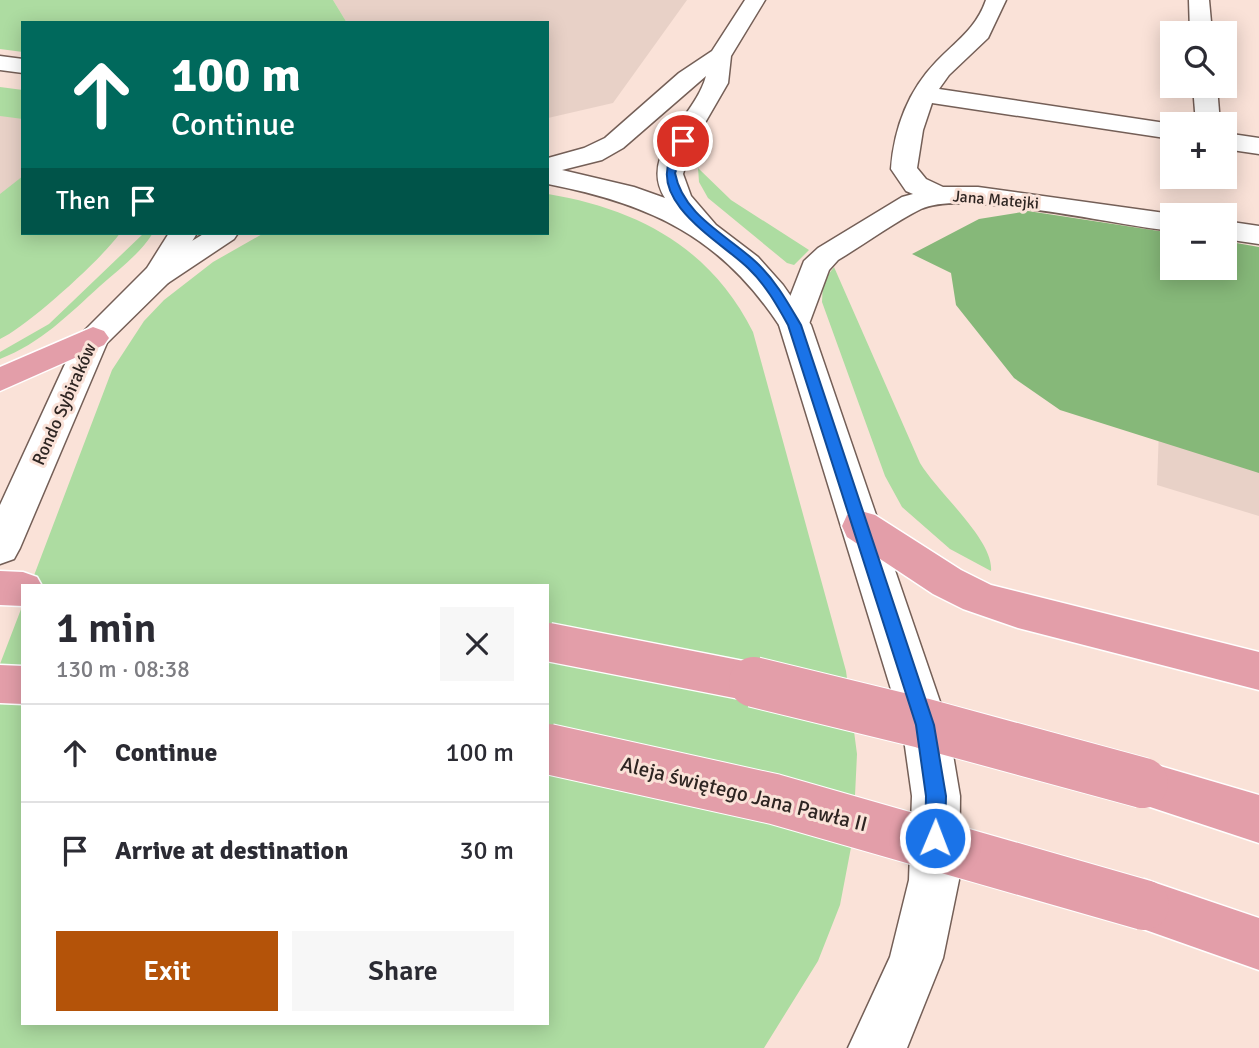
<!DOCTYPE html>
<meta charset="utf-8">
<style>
:root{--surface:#fff;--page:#f7f7f7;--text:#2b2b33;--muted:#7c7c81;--line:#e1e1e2;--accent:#b45309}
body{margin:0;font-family:Signika,sans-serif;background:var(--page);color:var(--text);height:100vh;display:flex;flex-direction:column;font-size:26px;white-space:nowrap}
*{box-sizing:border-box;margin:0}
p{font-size:23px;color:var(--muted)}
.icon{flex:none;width:38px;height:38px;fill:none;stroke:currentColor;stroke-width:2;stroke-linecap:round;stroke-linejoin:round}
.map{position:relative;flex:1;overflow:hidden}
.side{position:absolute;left:21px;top:584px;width:528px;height:441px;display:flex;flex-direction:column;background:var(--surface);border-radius:0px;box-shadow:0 4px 18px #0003}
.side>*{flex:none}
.banner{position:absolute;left:21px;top:21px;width:528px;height:214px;border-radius:0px;box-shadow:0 4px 18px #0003;background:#00695c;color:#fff;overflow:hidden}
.controls{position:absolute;left:1160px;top:21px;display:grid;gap:14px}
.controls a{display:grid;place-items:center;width:77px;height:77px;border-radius:0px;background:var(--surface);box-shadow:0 4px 18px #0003;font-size:35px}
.pin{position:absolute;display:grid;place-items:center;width:60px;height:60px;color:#fff;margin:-30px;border:4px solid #fff;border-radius:50%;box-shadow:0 2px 7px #0007}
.me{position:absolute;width:77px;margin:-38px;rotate:1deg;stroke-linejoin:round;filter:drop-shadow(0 0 5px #0008)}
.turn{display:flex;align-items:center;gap:24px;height:147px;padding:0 35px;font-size:32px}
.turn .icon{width:91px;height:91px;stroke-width:2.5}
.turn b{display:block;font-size:49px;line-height:60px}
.then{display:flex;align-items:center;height:66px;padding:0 35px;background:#0003;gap:14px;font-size:26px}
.round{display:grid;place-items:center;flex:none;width:74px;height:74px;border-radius:0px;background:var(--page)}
.head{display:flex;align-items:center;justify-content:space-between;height:119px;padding:0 35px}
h1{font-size:42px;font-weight:600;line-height:52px}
.button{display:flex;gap:14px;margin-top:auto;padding:14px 35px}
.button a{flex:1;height:80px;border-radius:0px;background:var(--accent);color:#fff;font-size:28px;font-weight:600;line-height:80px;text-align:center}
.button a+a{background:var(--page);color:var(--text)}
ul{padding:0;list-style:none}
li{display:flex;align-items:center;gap:21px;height:98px;padding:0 35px;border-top:2px solid var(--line)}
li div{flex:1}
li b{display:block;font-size:26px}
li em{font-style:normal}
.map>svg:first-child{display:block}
</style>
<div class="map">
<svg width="1259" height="1048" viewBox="0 0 1259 1048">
<rect width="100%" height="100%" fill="#fae2d8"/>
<g fill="#e8d1c7">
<path d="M333,0H687L613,103L548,118V23H347Z"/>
<path d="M0,92L23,97V197L0,217Z"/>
<path d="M1165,258L1172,268L1259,274V516L1157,485Z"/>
</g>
<g fill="#addca1">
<path d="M0,0H333L347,23H23V52L0,49Z"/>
<path d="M0,87L23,90V119L0,116Z"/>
<path d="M698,168L731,200L809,250L794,265L787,263L708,198L699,182Z"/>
<path d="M23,176V233H120C104,257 27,327 0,339V194Z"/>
<path d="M548,194C638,209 711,248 753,332L846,671L857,754L853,837L840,905L818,961L764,1048H0V664L23,604V1024H548V586H30L112,370L144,321L164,300L213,262L264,233H548Z"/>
<path d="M144,233H153C139,255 119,269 100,286C68,315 41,343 0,359V352L49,324Z"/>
<path d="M834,267L920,463C937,492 994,540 991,571L950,549L902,507L885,476L822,302L823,282Z"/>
</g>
<path fill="#86b879" d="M1028,211L1172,233V268H1225V241L1259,247V473L1060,410L1014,378L956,305L951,273L912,254L979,219Z"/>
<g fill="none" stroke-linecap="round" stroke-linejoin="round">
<defs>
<g id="minor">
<path d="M986,0H1006L988,38L949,75L939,89L1172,124V139L932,103L923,130L917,168L926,179L943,187H978L1172,214L1175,215H1172V231C1118,226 964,189 921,209C893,223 865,244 838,260L829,270L806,332L795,335L784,332L779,325L804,261L818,248L902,197L913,194L906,191L891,169C894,129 908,91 936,62C956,41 976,29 986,0Z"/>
<path d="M1189,0H1209L1212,33H1190Z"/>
<path d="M0,56L23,59V73L0,70Z"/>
<path d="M1193,86H1217L1220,124H1196Z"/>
<path d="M1225,133L1259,138V154L1225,149Z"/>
<path d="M1225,221L1259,226V244L1225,239Z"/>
<path d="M169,233H197L168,283L157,285L146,283L142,276Z"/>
</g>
<g id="secondary">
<path d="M745,0H765L731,56L728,83L691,147L683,174L691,196L716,225L758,257L783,285L811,325L948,725L960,796L959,880L943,958L907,1048H848L890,957L909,880L912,796L902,725L779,325C720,236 650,204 548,184V158L584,148L605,138L679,73L712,51ZM706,76C696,116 637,154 665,198L634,187L562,170L602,160L623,148Z"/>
<path d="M205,233H238L234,239L168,283L107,343L20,548L14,559L0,564V505L77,338L146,269Z"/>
</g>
<g id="primary">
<path d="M93,327L104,331L109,338L104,345L0,391V367Z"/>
<path d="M861,511L875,515L961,570L991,585L1259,652V690L1018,628L963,609L933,594L847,537L842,526L847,515Z"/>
<path d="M0,571L23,572L37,577L42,586H23V606L0,605Z"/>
<path d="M0,665L23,666V704L0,703Z"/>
<path d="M1143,761L1259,795V843L1126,799L1119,783L1126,767Z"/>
<path d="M1144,879L1259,918V970L1126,923L1118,905L1126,887Z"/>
</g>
</defs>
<use href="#minor" stroke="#745f57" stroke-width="3"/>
<use href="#secondary" stroke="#745f57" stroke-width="3"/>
<use href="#primary" stroke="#fff" stroke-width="3"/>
<use href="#minor" fill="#fff" fill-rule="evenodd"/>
<use href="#secondary" fill="#fff" fill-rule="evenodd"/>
<use href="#primary" fill="#e39ea9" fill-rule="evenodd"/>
<defs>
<path id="primary-bridge-far1" d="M548,642L762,684"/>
<g id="primary-bridge">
<path d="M754,682L922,723L1143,783"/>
<path d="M548,749L774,799L1144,905"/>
</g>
</defs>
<use href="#primary-bridge-far1" stroke="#fff" stroke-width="41" stroke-linecap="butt"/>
<use href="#primary-bridge" stroke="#fff" stroke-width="52" stroke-linecap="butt"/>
<use href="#primary-bridge-far1" stroke="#e39ea9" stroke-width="38"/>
<use href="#primary-bridge" stroke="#e39ea9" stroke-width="50"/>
</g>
<path fill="#1a73e8" stroke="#114b97" stroke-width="2" d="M683,137L688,141L675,173C683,216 729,236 757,263C776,281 788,303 801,325L934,725L946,796L945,838L942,845L935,848L928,845L925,838L926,796L916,725L788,325C777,305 765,284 748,268C721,242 651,204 670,159C673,151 675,141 683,137Z"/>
<g text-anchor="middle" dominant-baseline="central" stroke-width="6" stroke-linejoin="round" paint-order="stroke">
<g font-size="16" fill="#2e2522" stroke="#fae2d8">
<text transform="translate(996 200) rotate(5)">Jana Matejki</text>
</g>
<g font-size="18" fill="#2e2522" stroke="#fae2d8">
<text transform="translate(64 404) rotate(-66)">Rondo Sybiraków</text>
</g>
<g font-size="21" fill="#2e2522" stroke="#fae2d8">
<text transform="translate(744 794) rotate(14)">Aleja świętego Jana Pawła II</text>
</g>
</g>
</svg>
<div class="controls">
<a><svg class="icon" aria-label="search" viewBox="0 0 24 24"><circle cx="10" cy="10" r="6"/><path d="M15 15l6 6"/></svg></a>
<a>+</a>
<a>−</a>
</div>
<div class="pin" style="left:683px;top:141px;background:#d93025"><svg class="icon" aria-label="arrive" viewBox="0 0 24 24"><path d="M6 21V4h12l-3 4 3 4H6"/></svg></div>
<svg class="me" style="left:935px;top:838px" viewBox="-20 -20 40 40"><circle r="17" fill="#1a73e8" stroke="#fff" stroke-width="3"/><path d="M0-11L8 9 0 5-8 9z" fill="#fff"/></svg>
<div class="banner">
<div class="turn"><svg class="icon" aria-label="ahead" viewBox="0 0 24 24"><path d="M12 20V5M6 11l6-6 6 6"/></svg><div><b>100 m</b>Continue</div></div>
<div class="then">Then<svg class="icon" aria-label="arrive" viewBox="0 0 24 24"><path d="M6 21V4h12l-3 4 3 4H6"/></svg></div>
</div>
<section class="side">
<div class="head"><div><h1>1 min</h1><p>130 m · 08:38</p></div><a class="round"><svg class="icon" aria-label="close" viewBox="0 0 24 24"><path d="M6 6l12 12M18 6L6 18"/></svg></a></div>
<ul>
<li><svg class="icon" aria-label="ahead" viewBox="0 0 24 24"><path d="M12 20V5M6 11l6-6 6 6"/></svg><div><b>Continue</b></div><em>100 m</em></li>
<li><svg class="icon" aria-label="arrive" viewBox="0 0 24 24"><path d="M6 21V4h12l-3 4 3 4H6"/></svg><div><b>Arrive at destination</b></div><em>30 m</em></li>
</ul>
<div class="button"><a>Exit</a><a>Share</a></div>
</section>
</div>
